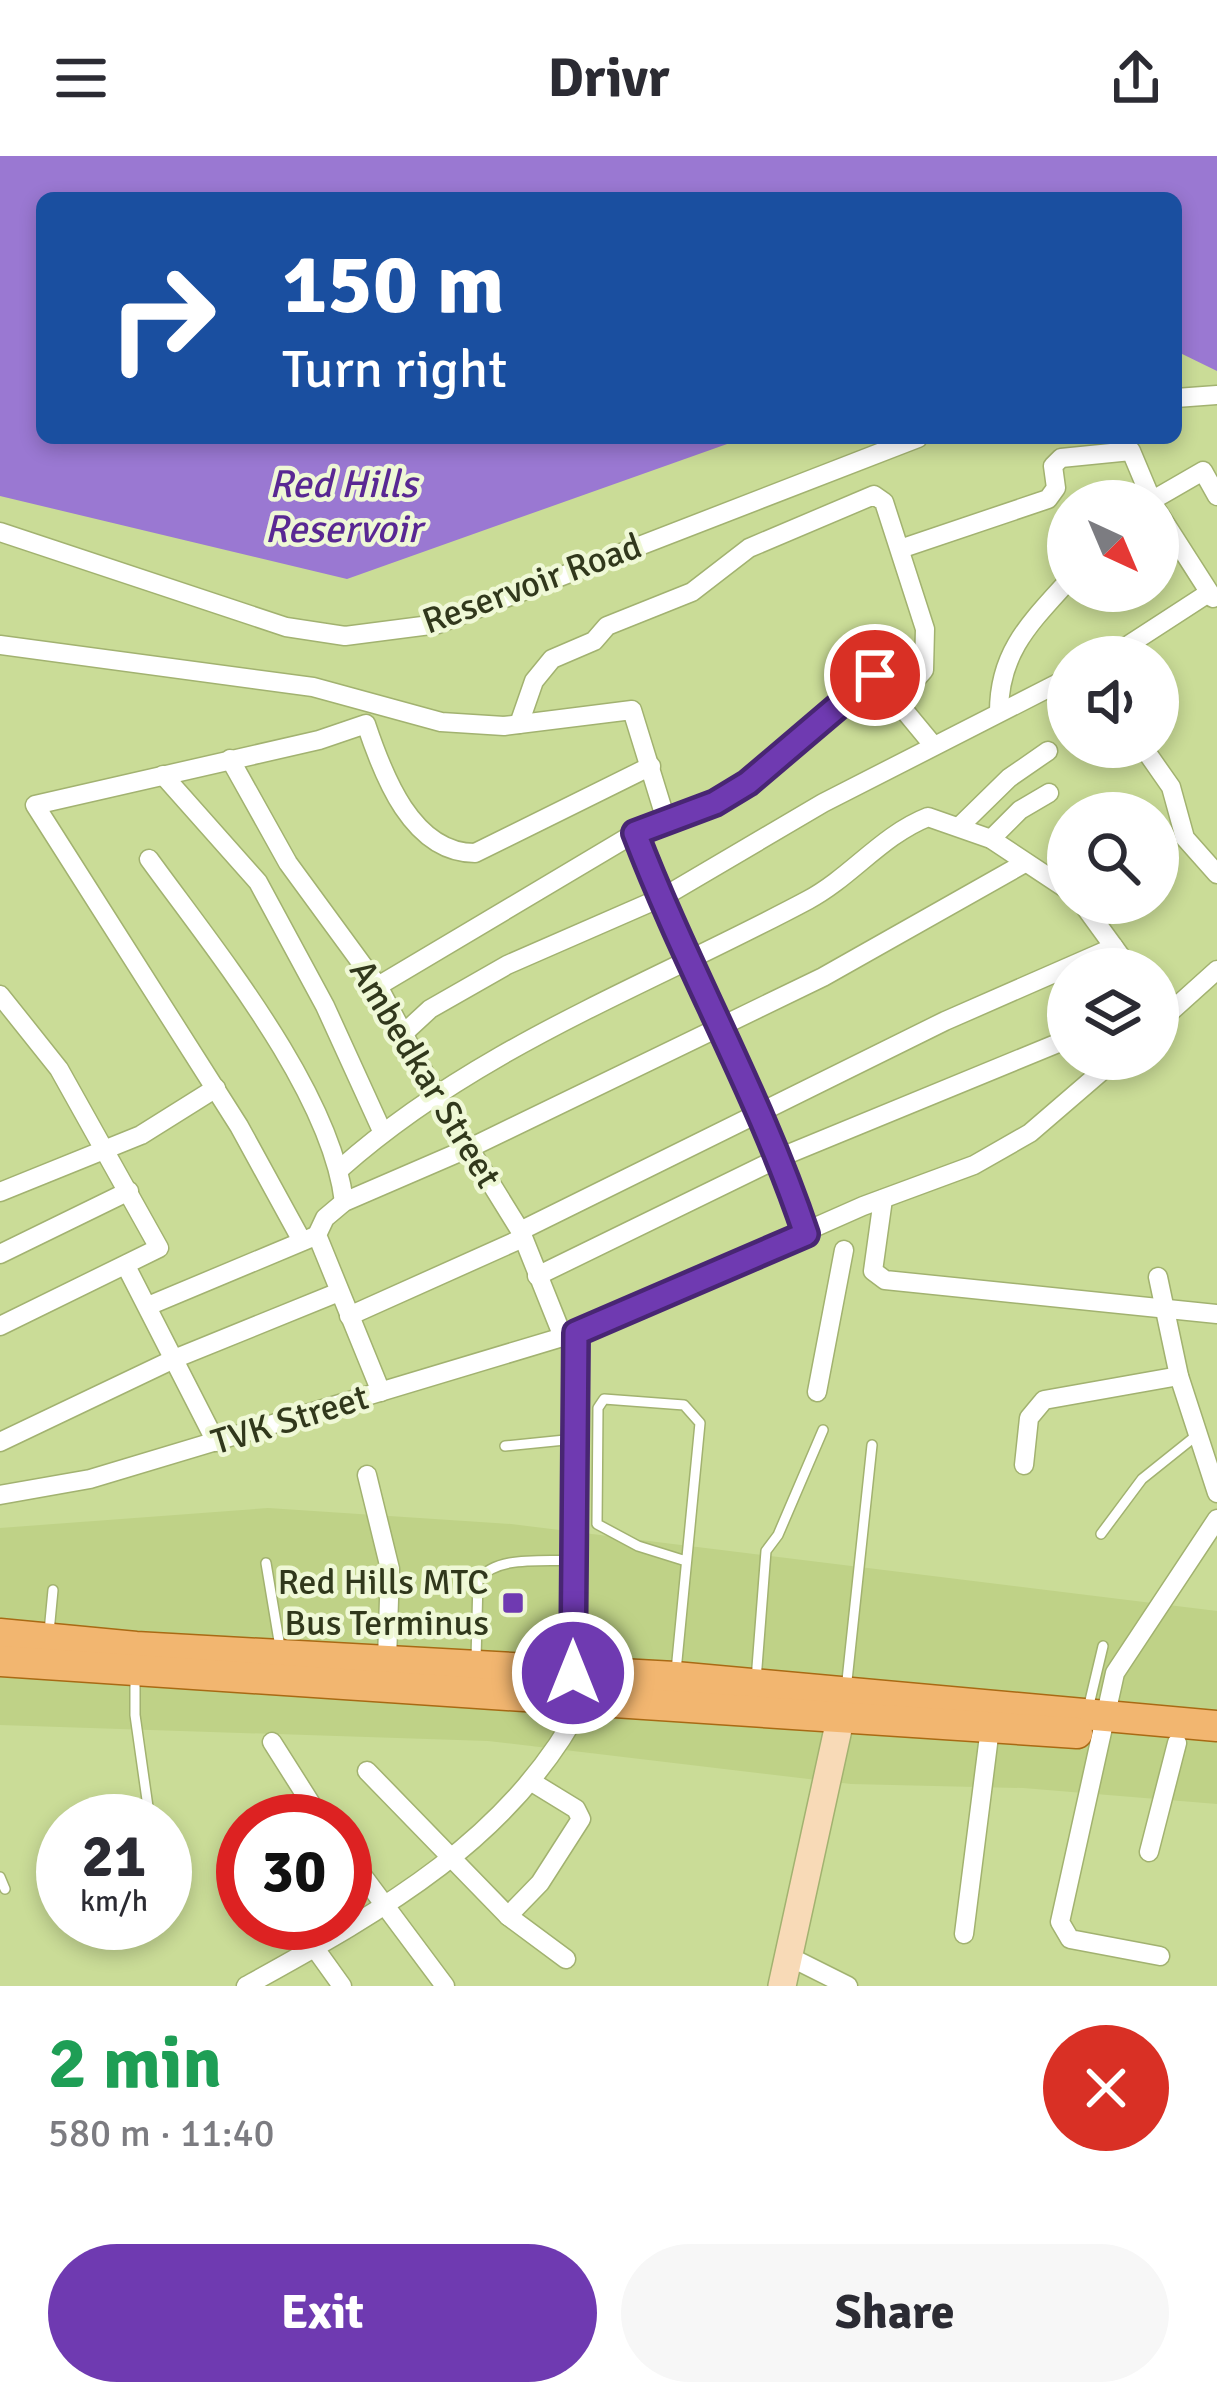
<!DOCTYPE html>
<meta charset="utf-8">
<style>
:root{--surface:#fff;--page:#f7f7f7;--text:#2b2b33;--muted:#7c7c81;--accent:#6f3ab1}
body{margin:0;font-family:Signika,sans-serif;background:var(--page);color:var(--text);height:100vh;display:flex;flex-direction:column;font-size:45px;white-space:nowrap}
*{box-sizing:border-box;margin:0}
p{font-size:39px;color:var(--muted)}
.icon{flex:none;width:66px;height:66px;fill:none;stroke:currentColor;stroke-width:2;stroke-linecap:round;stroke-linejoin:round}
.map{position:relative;height:1830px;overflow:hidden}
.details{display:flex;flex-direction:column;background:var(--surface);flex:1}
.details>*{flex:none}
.top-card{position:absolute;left:36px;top:36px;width:1146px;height:252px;border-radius:18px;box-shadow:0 6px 18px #0003;background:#1a4fa0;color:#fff;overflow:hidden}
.needle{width:78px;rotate:136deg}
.tools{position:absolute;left:1047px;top:324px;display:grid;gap:24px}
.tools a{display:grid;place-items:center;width:132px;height:132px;border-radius:50%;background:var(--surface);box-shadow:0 6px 18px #0003;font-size:60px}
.speed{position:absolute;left:36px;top:1638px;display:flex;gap:24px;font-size:60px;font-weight:700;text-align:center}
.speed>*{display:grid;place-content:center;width:156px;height:156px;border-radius:50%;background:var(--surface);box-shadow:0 6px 18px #0003;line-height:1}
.speed small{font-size:30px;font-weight:400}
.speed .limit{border:18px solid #d22;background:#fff;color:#111}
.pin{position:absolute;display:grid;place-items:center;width:102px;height:102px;color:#fff;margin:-51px;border:6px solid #fff;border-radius:50%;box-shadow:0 3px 12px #0007}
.me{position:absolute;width:132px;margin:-66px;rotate:0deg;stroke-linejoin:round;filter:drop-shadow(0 0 9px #0008)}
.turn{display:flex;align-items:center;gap:42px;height:252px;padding:0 48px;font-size:54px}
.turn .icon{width:156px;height:156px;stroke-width:2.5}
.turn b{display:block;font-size:84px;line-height:102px}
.round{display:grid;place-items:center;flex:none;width:126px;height:126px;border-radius:63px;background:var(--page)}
.head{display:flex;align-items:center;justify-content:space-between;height:204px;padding:0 48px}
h1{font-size:72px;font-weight:700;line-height:90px;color:#1e9e55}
.primary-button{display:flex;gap:24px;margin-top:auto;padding:24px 48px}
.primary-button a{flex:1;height:138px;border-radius:72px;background:var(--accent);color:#fff;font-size:48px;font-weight:700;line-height:138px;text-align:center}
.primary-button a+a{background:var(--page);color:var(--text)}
header{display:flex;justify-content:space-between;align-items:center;height:156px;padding:0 48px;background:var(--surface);font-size:54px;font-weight:700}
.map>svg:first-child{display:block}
</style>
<header><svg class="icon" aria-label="menu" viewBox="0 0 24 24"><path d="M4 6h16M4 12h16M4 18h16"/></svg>Drivr<svg class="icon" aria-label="share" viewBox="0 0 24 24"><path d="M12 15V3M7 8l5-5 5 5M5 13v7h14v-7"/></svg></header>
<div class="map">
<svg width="1217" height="1830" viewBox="0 0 1217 1830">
<rect width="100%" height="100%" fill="#cadc97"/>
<path fill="#bfd287" d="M268,1352L511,1368L1217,1455V1648L1023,1632L851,1628L488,1585L0,1569V1372Z"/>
<path fill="#9a78d2" d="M0,0H1217V215L1176,195V42H42V282H744L347,423L0,340Z"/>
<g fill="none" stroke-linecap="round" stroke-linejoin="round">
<defs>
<g id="lane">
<path d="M505,1290L575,1283"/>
<path d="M1101,1378L1142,1323L1197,1279"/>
<path d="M266,1407L280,1491"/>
<path d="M49,1476L53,1434"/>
<path d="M476,1503L478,1424C497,1399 543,1406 572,1404"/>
<path d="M676,1515L700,1267L684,1249L604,1243L598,1252L597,1368L638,1390L686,1405"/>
<path d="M135,1522V1559L150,1665"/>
<path d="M756,1524L766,1395L778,1379L823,1274"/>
<path d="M846,1534L872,1289"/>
<path d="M1088,1553L1103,1490"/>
<path d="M0,1721L5,1733"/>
</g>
<g id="street">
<path d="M1176,242L1217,239"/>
<path d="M1151,345L1203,315L1217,340"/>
<path d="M1158,356L1213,442"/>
<path d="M0,376L286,471L345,480L438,468L918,282"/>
<path d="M900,393L1048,343L1056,332L1053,310L1061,302L1131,295L1152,345"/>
<path d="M0,489L313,531L441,566L504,570L632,554L666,664"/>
<path d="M1110,501L1207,438"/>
<path d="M999,556C999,497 1029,468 1068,425"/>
<path d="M519,568L534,525L552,503L594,485L607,470L692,436L749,392L874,339L884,346L925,473L924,514L897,545"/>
<path d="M1143,591L1171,631L1185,682L1217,718"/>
<path d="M230,603L288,707L378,830L435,937L521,1076L563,1181"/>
<path d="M163,619L258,726L325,850L382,975"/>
<path d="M961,669L1009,622L1048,595"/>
<path d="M635,677C686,813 760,940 806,1077"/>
<path d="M991,683L1020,654L1049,637"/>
<path d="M149,703C215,794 331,935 344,1046"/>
<path d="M1082,747L1130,813"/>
<path d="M378,830L635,677L715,647L748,627L875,519L933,589"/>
<path d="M0,839L59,913L159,1092L0,1170"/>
<path d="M1158,867L1217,814"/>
<path d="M403,878L430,853L507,809L665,740L823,647L1068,522"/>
<path d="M340,1013C477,891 649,829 808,744C851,721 882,679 928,661L991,683L1068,734"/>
<path d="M0,1036L141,979L216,932"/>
<path d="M883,1043L873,1115L885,1124L1217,1158"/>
<path d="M520,1075L945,865L1114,791"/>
<path d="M302,1085L239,970L35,649L319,584L366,568C383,619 412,697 475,697L651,610"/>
<path d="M0,1098L129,1035"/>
<path d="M127,1112L216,1286"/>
<path d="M537,1120L781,1001L1068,883"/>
<path d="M1158,1121L1179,1220L1217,1337"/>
<path d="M148,1150L313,1081"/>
<path d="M349,1160L523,1082"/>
<path d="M381,1236L317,1079L325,1062L344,1046L476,989L823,821L1023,708"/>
<path d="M817,1236L844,1094"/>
<path d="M0,1286L174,1203L339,1136"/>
<path d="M1024,1309L1029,1262L1044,1244L1179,1220"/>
<path d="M367,1319L390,1413L387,1504"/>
<path d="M0,1339L90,1323L576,1177L863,1050L974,1009L1030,977L1116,903"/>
<path d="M573,1517L576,1177"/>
<path d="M272,1586L322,1665"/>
<path d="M367,1615L508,1760L566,1803"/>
<path d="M345,1696L445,1830"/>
<path d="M1149,1696L1177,1587"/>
<path d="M508,1760L540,1727L581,1663L576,1653L532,1626"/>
<path d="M964,1778L990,1572"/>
<path d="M314,1791L342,1830"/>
<path d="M788,1800L848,1830"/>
<path d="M1160,1800L1070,1783L1060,1766L1115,1517L1217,1363"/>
<path d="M246,1830C378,1757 511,1685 583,1546"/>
</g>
<path id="secondary" d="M782,1830L845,1541"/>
<g id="primary">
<path d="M0,1478L136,1491L675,1521L1217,1570"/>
<path d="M0,1505L1077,1577"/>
</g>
</defs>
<use href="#lane" stroke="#a2b270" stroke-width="12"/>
<use href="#street" stroke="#a2b270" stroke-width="21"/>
<use href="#secondary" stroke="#a2b270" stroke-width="30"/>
<use href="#primary" stroke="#a96a14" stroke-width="33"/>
<use href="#lane" stroke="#fff" stroke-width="9"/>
<use href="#street" stroke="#fff" stroke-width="18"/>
<use href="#secondary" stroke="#f8dab7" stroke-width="27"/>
<use href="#primary" stroke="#f2b670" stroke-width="30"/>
</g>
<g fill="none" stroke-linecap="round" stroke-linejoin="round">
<defs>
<path id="route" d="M573,1517L576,1177L806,1078C760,940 687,813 635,677L715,647L748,627L875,519"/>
</defs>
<use href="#route" stroke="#482673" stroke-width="30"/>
<use href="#route" stroke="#6f3ab1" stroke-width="21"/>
</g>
<rect fill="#6f3ab1" stroke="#eff8d6" stroke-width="4.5" x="501" y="1435" width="24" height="24" rx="6"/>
<g text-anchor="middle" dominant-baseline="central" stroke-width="9" stroke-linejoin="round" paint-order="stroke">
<g font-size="36" fill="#31381c" stroke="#eff8d6">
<text transform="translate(532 428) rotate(-20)">Reservoir Road</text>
<text transform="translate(425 918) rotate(59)">Ambedkar Street</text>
<text transform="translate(290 1264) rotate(-17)">TVK Street</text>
</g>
<g font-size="36" fill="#31381c" stroke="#eff8d6" text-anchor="end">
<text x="489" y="1426">Red Hills MTC<tspan x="489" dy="41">Bus Terminus</tspan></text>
</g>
<g font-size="39" font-style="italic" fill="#592893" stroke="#eff8d6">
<text x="343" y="328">Red Hills<tspan x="343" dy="45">Reservoir</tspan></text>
</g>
</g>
</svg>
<div class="tools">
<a><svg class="needle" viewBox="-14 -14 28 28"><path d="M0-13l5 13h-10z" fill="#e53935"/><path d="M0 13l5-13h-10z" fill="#7c7c81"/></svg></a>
<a><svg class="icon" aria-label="sound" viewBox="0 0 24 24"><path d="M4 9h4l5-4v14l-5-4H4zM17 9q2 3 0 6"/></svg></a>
<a><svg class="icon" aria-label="search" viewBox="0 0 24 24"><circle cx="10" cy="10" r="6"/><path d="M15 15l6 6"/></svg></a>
<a><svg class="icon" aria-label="layers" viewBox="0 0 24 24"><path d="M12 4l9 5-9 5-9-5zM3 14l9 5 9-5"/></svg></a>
</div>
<div class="speed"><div>21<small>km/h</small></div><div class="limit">30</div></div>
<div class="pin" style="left:875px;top:519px;background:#d93025"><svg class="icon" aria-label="arrive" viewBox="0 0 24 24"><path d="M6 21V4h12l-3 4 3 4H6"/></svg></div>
<svg class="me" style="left:573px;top:1517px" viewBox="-20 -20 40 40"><circle r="17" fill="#6f3ab1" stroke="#fff" stroke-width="3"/><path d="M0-11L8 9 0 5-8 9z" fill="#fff"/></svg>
<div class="top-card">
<div class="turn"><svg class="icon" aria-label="right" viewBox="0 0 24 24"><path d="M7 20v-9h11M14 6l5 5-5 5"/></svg><div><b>150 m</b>Turn right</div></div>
</div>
</div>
<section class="details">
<div class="head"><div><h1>2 min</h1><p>580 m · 11:40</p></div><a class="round" style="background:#d93025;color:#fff"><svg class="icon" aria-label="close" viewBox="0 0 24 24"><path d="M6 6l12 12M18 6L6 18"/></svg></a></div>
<div class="primary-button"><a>Exit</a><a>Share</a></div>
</section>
